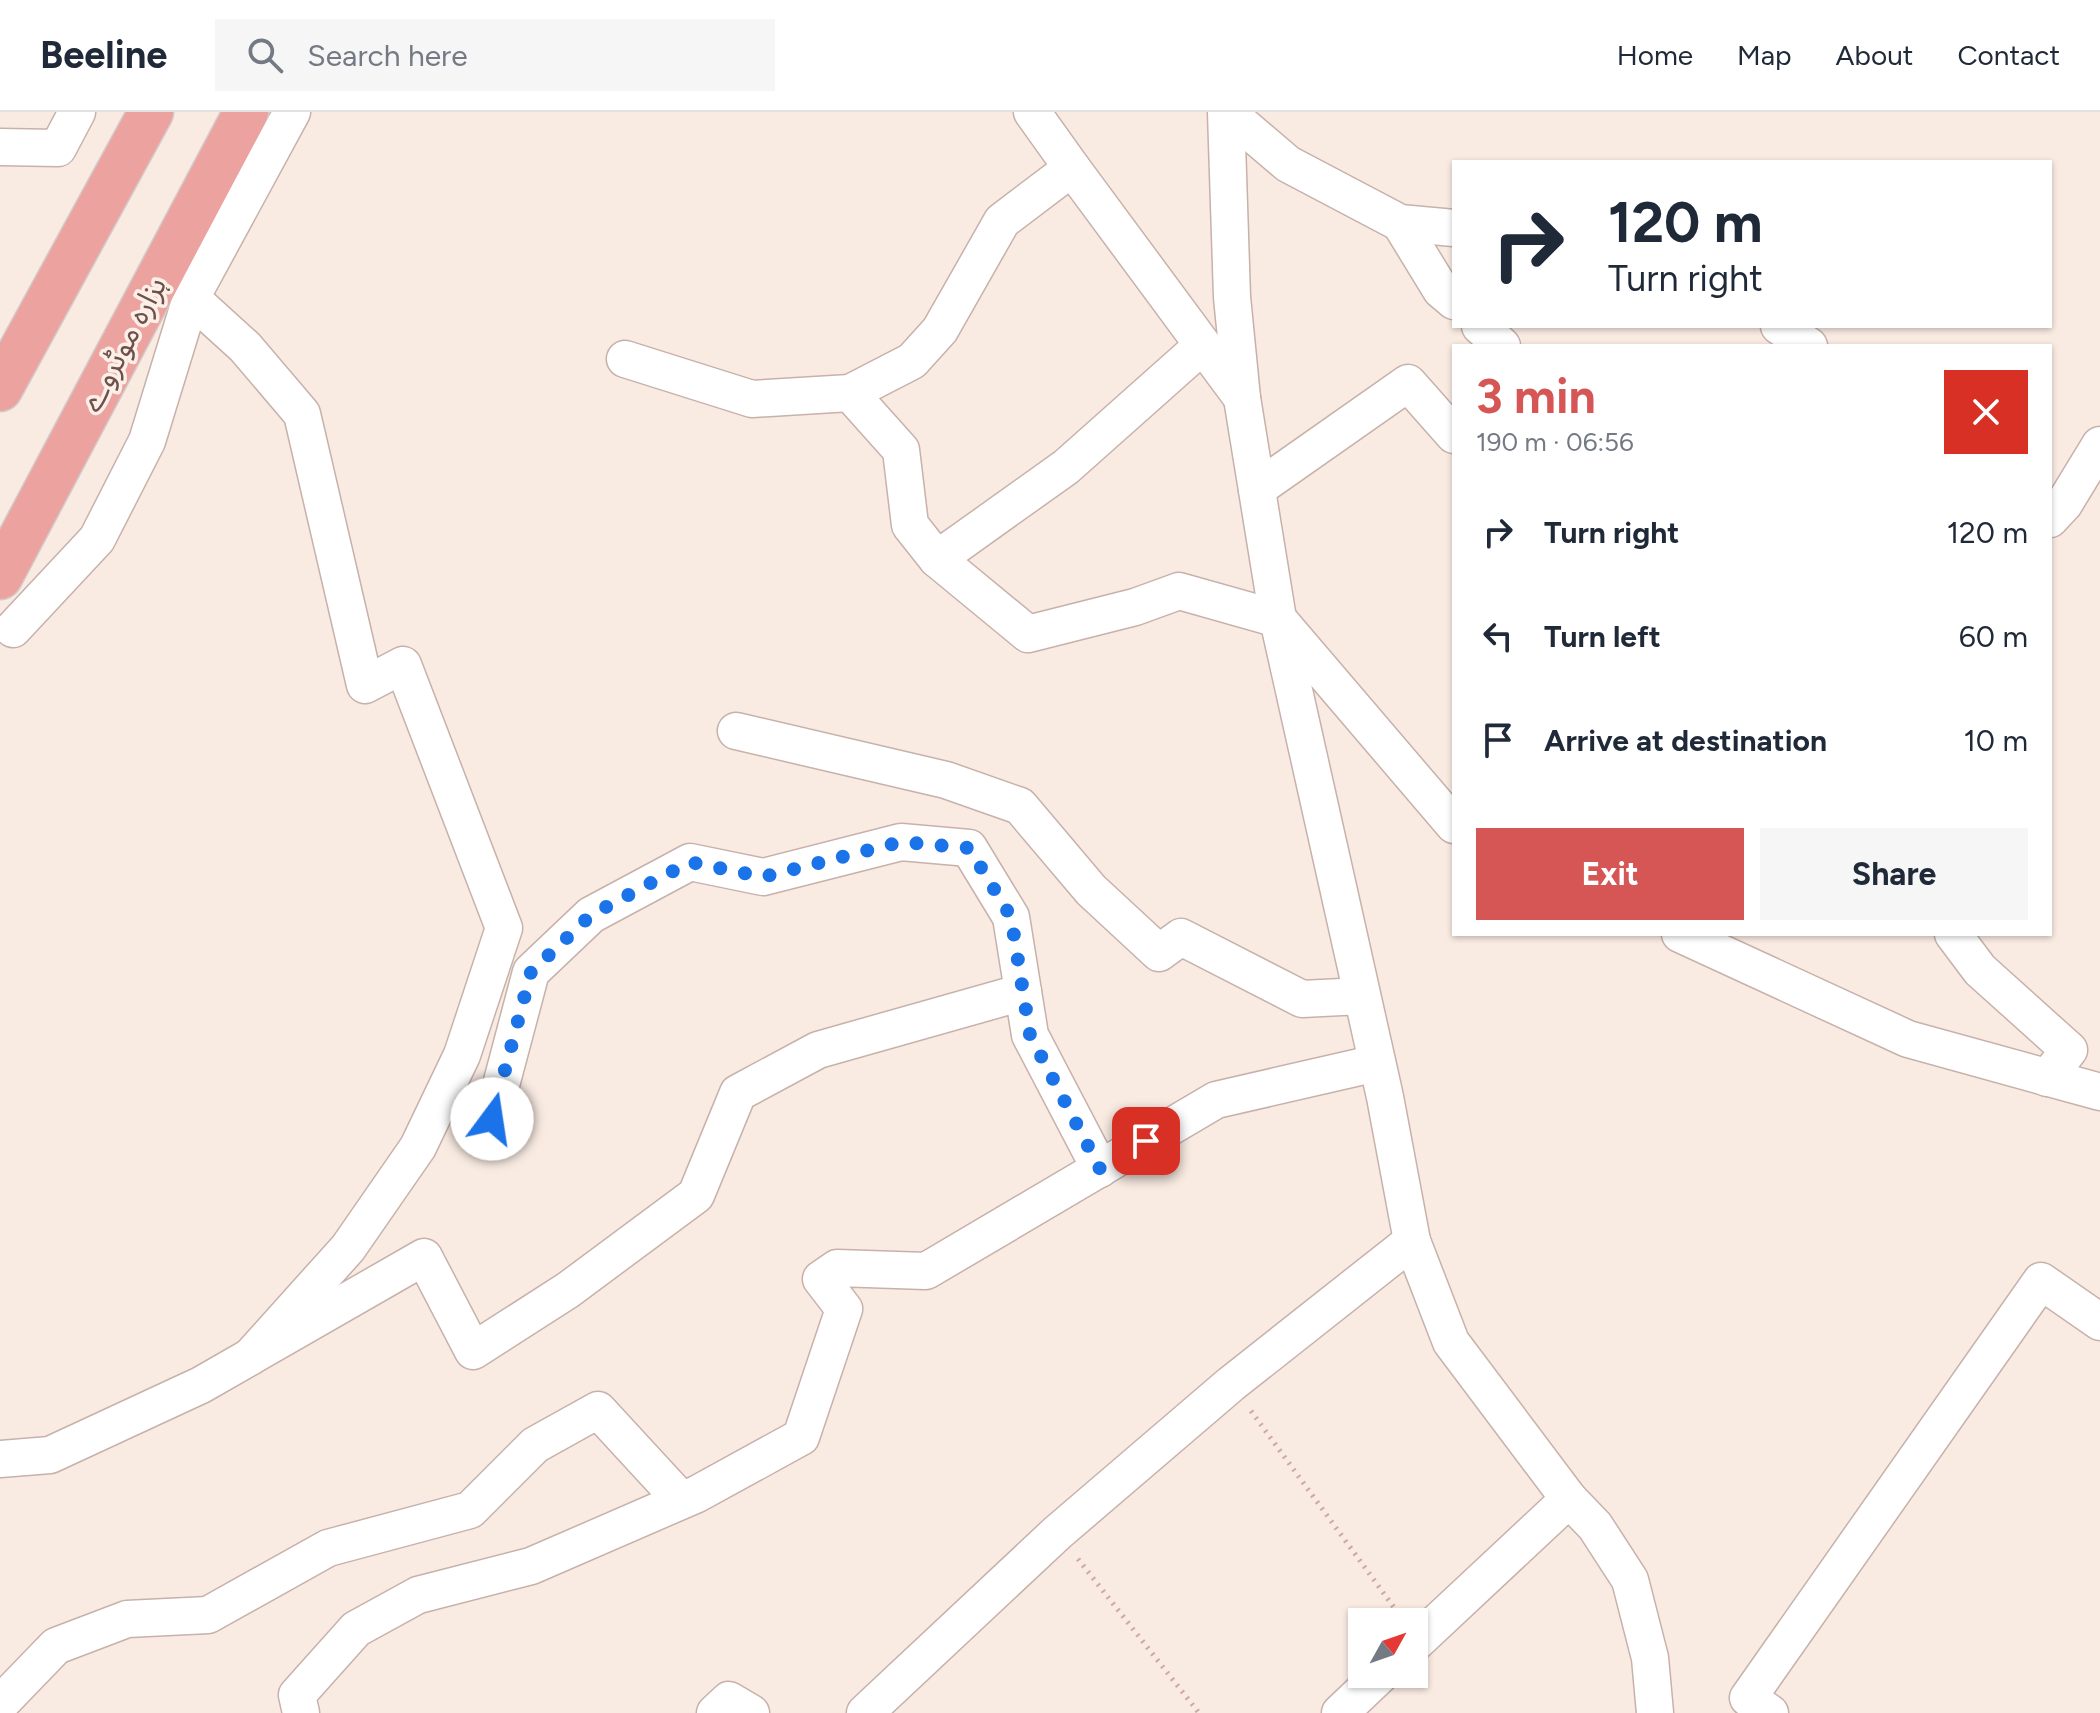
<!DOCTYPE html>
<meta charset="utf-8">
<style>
:root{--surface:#fff;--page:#f6f6f7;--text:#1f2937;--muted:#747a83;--line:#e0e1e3;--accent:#d55655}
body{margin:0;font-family:Figtree,"Noto Sans Arabic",sans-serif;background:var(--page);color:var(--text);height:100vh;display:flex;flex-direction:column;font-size:30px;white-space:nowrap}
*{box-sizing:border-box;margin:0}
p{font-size:26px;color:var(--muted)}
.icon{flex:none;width:44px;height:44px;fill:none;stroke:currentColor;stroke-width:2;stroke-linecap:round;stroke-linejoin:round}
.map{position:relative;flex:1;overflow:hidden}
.side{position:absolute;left:1452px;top:232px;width:600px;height:592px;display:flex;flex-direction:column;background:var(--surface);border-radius:0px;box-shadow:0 2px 6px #0004}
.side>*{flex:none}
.banner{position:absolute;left:1452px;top:48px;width:600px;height:168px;border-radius:0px;box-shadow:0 2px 6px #0004;background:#fff;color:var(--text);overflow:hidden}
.needle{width:52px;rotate:50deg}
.buttons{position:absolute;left:1348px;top:1496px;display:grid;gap:16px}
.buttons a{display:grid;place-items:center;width:80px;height:80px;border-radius:0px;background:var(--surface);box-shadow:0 2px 6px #0004;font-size:40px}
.pin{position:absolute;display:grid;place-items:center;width:68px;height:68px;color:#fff;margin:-34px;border-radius:16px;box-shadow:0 4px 12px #0006}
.me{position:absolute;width:88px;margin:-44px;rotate:14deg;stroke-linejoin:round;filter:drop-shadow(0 0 6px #0008)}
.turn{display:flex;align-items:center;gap:28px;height:168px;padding:0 24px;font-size:36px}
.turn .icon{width:104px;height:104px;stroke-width:2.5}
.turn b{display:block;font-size:56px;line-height:68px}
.round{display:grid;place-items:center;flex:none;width:84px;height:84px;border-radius:0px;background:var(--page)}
.head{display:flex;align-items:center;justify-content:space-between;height:136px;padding:0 24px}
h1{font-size:48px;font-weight:700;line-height:60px;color:var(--accent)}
.button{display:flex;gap:16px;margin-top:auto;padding:16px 24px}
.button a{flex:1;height:92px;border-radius:0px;background:var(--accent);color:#fff;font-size:32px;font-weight:700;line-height:92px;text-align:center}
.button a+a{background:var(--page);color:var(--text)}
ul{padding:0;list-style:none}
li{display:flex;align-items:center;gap:24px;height:104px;padding:0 24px}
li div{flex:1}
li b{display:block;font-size:30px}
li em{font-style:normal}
header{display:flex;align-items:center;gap:48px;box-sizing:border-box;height:112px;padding:0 40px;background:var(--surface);border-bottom:2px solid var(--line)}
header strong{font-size:38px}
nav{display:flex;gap:44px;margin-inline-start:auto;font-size:28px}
.search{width:560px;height:72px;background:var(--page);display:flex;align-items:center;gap:20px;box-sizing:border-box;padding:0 28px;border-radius:0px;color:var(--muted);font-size:30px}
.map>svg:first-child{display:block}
</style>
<header>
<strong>Beeline</strong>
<div class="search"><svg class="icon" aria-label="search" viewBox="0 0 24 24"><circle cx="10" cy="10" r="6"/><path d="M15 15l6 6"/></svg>Search here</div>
<nav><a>Home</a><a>Map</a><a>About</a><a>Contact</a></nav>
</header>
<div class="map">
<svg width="2100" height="1601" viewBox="0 0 2100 1601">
<rect width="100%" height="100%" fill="#f9ebe2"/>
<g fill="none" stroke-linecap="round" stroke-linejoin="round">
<defs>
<g id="minor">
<path d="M1032,0L1072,56"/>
<path d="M1226,0L1232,185L1242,286L1278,507L1385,985L1412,1129L1451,1230L1569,1387L1595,1414L1630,1468L1650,1546L1655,1601"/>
<path d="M1227,0L1288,52L1400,111L1454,116"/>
<path d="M0,35L58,36L77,0"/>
<path d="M1400,111L1441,178L1454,189"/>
<path d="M191,186L245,235L302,302L365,573L403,553L504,816L462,943L418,1035L348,1136L250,1245"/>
<path d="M1480,214L1502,234"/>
<path d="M1779,214L1809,234"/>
<path d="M625,247L752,287L850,281L912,249L940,218L1002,109L1072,56L1242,286"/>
<path d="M850,281L901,338L910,413L937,447L1028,522L1135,495L1179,479L1278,507L1454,713"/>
<path d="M1257,377L1408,271L1454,323"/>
<path d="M2050,407L2064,392L2100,333"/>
<path d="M937,447L1066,355L1202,234"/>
<path d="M13,517L97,427L147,329L191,186L292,0"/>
<path d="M736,619L946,668L1020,694L1091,778L1159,841L1181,825L1302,887L1362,884"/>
<path d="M1680,822L1908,927L2100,980"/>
<path d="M1953,822L1980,858L2069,938L2047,966"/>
<path d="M492,1007L531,860L591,803L690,750L763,765L901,730L969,736L1011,805L1030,923L1100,1057"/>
<path d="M0,1347L50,1343L201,1273L424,1145L473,1239L568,1178L696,1083L738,981L818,938L1023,880"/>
<path d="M1414,1532L1569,1387"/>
<path d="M0,1592L56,1534L127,1507L208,1503L328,1436L470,1398L535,1333L598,1298L681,1388"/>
<path d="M301,1601L297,1583L356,1517L418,1483L531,1454L697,1382L801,1325L844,1197L821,1167L837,1156L926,1159L1216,988L1377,951"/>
<path d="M715,1601L729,1588L751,1601"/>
<path d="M865,1601L1057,1421L1231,1272L1412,1129"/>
<path d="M1340,1601L1381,1562"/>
<path d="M1770,1601L1748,1586L2041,1169L2100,1210"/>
</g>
<g id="highway">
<path d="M0,277L151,0"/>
<path d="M0,465L246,0"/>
</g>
</defs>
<use href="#minor" stroke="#c7b1ab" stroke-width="39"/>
<use href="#highway" stroke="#d3cac9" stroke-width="47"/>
<g stroke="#cfa9a1" stroke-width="5" stroke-dasharray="2 6" stroke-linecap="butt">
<path d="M1251,1299L1398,1501"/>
<path d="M1078,1447L1199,1601"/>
</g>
<use href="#minor" stroke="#fff" stroke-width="36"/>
<use href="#highway" stroke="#eca39f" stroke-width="44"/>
</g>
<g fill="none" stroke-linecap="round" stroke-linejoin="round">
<path stroke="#1a73e8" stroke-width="14" stroke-dasharray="0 25.2" d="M492,1007L531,860L591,803L690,750L763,765L901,730L969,736L1011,805L1030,923L1100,1057L1146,1029"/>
</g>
<g text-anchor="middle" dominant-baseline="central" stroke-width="7" stroke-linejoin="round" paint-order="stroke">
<g font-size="30" fill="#6d504c" stroke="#fcefe7">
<text transform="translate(123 232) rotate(-62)">ہزارہ موٹروے</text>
</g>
</g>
</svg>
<div class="buttons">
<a><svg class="needle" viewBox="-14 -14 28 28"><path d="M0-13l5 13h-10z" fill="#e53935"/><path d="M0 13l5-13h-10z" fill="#747a83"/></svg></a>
</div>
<div class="pin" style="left:1146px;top:1029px;background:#d93025"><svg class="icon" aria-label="arrive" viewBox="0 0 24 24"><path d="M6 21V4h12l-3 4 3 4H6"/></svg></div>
<svg class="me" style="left:492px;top:1007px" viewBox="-20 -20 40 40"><circle r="19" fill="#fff"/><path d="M0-13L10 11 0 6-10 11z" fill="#1a73e8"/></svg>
<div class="banner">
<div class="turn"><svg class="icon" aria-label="right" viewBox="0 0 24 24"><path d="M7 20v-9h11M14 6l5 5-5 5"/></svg><div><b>120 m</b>Turn right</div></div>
</div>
<section class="side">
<div class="head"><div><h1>3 min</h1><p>190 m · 06:56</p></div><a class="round" style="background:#d93025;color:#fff"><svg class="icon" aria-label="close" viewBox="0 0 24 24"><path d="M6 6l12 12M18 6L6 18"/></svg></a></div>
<ul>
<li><svg class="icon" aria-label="right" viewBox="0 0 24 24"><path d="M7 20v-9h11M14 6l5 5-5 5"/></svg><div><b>Turn right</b></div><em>120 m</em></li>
<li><svg class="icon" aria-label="left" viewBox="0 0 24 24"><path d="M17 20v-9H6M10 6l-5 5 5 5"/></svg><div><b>Turn left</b></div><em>60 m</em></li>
<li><svg class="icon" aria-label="arrive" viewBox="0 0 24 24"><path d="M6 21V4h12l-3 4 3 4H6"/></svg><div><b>Arrive at destination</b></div><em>10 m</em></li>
</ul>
<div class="button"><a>Exit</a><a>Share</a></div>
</section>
</div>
